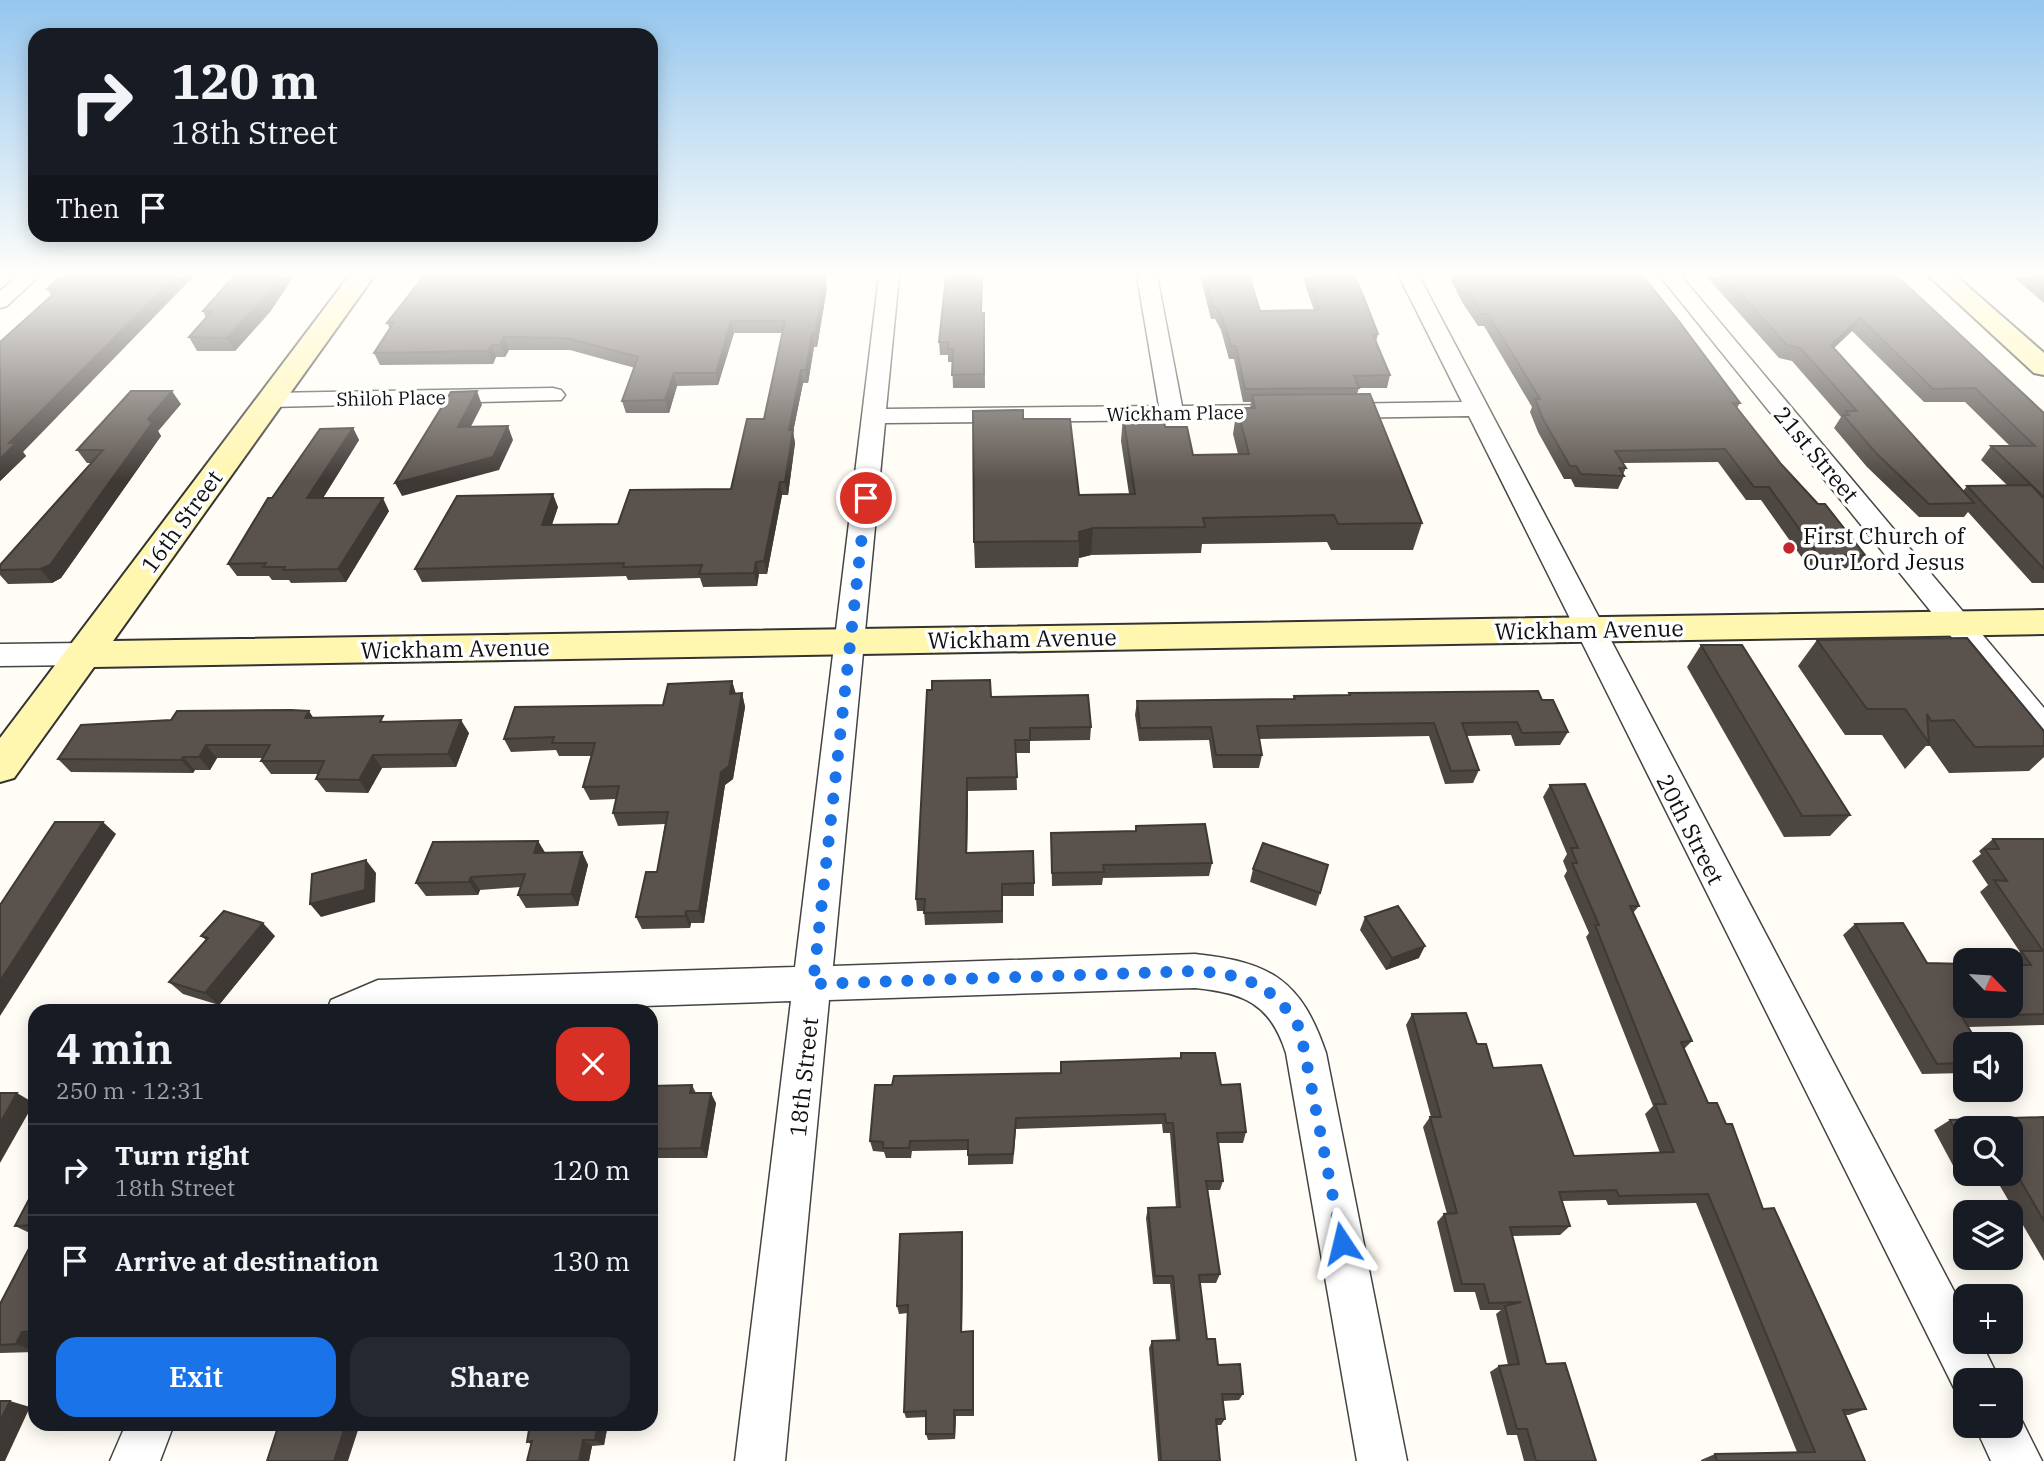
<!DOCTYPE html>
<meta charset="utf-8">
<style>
:root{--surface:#171b24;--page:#242831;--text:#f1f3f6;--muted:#9ea1a6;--line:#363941;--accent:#1a73e8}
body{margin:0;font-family:"IBM Plex Serif",serif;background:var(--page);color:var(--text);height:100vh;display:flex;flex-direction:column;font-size:26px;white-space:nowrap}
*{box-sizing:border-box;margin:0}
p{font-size:23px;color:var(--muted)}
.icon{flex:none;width:38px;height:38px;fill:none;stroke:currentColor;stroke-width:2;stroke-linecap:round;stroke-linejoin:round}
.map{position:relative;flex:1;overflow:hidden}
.drawer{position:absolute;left:28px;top:1004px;width:630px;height:427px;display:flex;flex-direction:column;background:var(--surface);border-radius:21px;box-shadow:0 4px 18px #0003}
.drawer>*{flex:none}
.hud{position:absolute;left:28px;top:28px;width:630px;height:214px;border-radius:21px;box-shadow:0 4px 18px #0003;background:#171b24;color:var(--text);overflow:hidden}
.needle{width:46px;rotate:115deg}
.tools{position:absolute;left:1953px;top:948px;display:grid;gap:14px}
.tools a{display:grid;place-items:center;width:70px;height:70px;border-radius:14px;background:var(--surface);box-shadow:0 4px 18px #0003;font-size:35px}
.pin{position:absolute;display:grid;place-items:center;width:60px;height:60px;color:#fff;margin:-30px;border:4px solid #fff;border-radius:50%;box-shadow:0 2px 7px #0007}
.me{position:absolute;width:77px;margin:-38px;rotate:350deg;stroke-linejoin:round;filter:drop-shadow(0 0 5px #0008)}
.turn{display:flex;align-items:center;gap:24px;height:147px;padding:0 28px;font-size:32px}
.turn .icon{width:91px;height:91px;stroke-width:2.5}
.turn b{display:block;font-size:49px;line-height:60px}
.then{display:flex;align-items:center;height:66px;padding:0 28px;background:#0003;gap:14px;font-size:26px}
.round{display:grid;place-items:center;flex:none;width:74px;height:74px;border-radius:21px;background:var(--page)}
.summary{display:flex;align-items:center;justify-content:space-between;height:119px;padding:0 28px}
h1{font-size:42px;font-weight:600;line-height:52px}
.button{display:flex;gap:14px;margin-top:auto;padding:14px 28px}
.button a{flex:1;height:80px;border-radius:21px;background:var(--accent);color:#fff;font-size:28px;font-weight:600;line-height:80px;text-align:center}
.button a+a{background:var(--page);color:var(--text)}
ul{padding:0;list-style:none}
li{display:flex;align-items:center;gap:21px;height:91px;padding:0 28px;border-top:2px solid var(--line)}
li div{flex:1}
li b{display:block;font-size:26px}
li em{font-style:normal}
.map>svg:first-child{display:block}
</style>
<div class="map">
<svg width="2044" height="1461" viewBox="0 0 2044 1461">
<rect width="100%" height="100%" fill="#fffdf5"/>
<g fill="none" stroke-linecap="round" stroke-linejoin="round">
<defs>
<g id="street">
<path d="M17,276H39L7,306L0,308V291Z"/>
<path d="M879,276H899L886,409L1159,406L1137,276H1157L1182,406L1279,405L1287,407L1291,412L1287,417L1279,419L885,423L833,966L1195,954C1271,962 1301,980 1326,1053L1407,1461H1357L1286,1053C1270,1003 1244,993 1195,988L829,1000L785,1461H735L791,1001L464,1012H326L331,1000L378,980L795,967Z"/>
<path d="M1399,276H1419L1965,1312V1342H1981L2000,1381H1965V1400L1959,1398L1469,416L1334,418L1326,416L1322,411L1326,406L1334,404L1462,402Z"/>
<path d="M1660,276H1681L2044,708V742L2033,738Z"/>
<path d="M553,388L561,390L565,395L561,400L270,407L262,405L258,400L262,395L270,393Z"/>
<path d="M83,643L93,647L98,654L93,661L83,665L0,666V644Z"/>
<path d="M2011,1407L2016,1409L2042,1461H1991L1975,1426H2011Z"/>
<path d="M126,1424H174L160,1461H110Z"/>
</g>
<g id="secondary">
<path d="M349,276H374L113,641L2044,610V634L94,667L14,778L0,782V738Z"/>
<path d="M1929,276H1956L2044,353V375L2034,373Z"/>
</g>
</defs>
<use href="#street" stroke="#444" stroke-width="3"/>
<use href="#secondary" stroke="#333" stroke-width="4"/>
<use href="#street" fill="#fff" fill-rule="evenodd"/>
<use href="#secondary" fill="#fff6b0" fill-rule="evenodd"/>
</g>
<g fill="#4d4742" fill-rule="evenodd">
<path d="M62,276L23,452L26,456L0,481V342L52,296L47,289Z"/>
<path d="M234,276H294L270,312L235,351H197L189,337L206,318L203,311Z"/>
<path d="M946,276H982V313H984L985,388H953L952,362H948V355H940L939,342Z"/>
<path d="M1200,276H1249L1260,311L1314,310L1302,276H1354L1378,334L1376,342L1390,375L1387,388H1359L1357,394L1422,523L1413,550H1331L1327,542L1202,544L1201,553L1091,555L1079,558L1078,567L975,568L974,542L1023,419L1079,495L1129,494L1121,441L1123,415L1165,427L1193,455L1238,454L1233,434L1237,408H1250L1251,402H1243L1234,359H1229L1221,330L1215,319H1211Z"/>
<path d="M1449,276H1643L1740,403L1737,408L1781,464L1865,555L1856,568L1810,569L1761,500H1746L1718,462L1623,463L1626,468L1623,474L1624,476L1618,489L1575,487L1571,479H1564L1538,432L1530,412L1532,407L1484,326H1478L1462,302Z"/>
<path d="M1706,276H1897L2044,413V583H2032L1968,512L1964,517H1919L1867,467L1834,428L1841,417L1792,361L1779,358ZM1852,331L1924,402H1965L2010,446H1991L1981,460L2007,485L1967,486L1963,491L1834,348Z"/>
<path d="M2012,276H2044V303Z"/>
<path d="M827,288L817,347H814L808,383H803L793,432L795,443L788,495H782L767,574H759L757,586L703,587L700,578L628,580L626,576L422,582L415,569L558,507L552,525L618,524L731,489L764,419L782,333H734L718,385L677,386L669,413H626L622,401L635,368L570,350H509L505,357H496L493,364L380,365L374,353L390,329L387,323Z"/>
<path d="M181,404L158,431L161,436L61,578L52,583L8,584L0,575V565L91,463H87L77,450Z"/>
<path d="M353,428L359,440L323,498L389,511L346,582L291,583L289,580H272L269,576H237L228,564L272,498Z"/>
<path d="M1817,640L2044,731V757L2029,771L1949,773L1930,746H1926L1905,769L1882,735H1845L1798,666Z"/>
<path d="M1701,645L1850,815L1830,836L1784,837L1687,667Z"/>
<path d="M732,681L736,694L742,693L745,707L733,779L725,785L704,923H691L690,928L642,929L636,917L657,872L665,824L618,826L613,813L616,799L590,800L583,787L592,756H559L556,750L511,752L504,739L663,705Z"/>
<path d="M1349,693L1542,700L1568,732L1560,745L1515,746L1511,735L1467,736L1479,770L1473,783L1445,784L1429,736L1259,739L1262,755L1259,768H1213L1209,740L1139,741L1135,715L1137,701L1293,699L1294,696L1349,695Z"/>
<path d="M991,697L1091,727L1090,740L1030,741V753H1016L1017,790L968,791L967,853L1034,883V896H1003V923L925,925L924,911H917L916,899Z"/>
<path d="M314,718L386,721L469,733L456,767L382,768L368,793L326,792L316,779L318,774H271L261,761L262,758H217L210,770H195L193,773L71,772L58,759Z"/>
<path d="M1550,785L1639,906L1633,913L1692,1041L1684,1049L1708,1103L1866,1409L1849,1415H1846L1865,1461H1701V1460L1715,1454L1797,1452L1696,1203L1608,1205L1606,1200L1562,1201L1570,1226L1560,1235L1512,1236L1546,1364L1596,1461H1524L1517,1435H1507L1490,1372L1499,1366L1508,1365L1496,1314L1501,1310H1480L1475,1292H1454L1437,1222L1444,1214H1447L1423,1127L1430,1117H1431L1406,1025L1412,1014L1477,1044L1493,1068L1574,1156L1660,1153L1645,1114L1653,1106L1586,937L1589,933L1564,876L1567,871L1563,861L1567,854L1543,797Z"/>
<path d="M1136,826L1212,863L1209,876L1103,878L1102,885L1052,886L1051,833L1135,831Z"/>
<path d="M1993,839H2044V1025L1968,1027L1965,1045V1073L1922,1074L1843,935L1855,924L2011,1006V961H2009L2020,952L1980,892L1988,885L1972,861L1981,854L1979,851Z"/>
<path d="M538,841L545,853L582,852L588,865L578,906L526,908L518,895L521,887L480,890L478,895L426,896L416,883Z"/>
<path d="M1253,869L1320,893L1316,906L1250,882Z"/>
<path d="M1365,917L1419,958L1386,970L1360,930Z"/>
<path d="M201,936H275L219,1005L183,994L169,982L206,940Z"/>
<path d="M1181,1053L1221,1085L1246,1132L1243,1143H1218L1223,1181L1220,1190H1208L1220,1274L1216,1283H1200L1207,1339L1218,1365L1243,1394L1239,1400L1223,1401L1225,1419L1221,1425H1217L1220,1461H1158L1149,1348L1152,1341L1176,1340L1170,1284H1153L1146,1218L1148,1208H1176L1170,1133H1163L1162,1124L1016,1129L1013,1164L968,1165V1150L912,1151L911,1158H886L884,1152L873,1151L870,1141L892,1085L1060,1073L1061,1062L1180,1058Z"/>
<path d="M692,1085L696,1093L716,1103L707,1158H651V1159V1086Z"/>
<path d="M2044,1117V1261L2000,1186H1987L1980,1174H2011L1965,1129V1171H1956L1934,1130L1950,1120Z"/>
<path d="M35,1188V1235H34L15,1226Z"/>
<path d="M962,1232L963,1241L962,1332L973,1331L974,1339V1416H956L955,1439L928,1440L926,1434V1417L906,1418L904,1412L908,1313L899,1314L897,1306Z"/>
<path d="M35,1237V1352L0,1353V1304Z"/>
<path d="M530,1424H608L604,1445L592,1446L589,1461H527L531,1444L527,1442Z"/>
</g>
<g fill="#3f3936">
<path d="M176,276H194L23,452L26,456L0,481V459L9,443Z"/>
<path d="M279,276H294L270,312L235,351L227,338Z"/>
<path d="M825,276L827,288L817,347L815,334Z"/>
<path d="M1860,318L1852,331L1823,358L1831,345Z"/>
<path d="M731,321L734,333L718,385L716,373Z"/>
<path d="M812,334L814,347L808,383L806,370Z"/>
<path d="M504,337L509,350L505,357L500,345Z"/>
<path d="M492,345L496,357L493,364L488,351Z"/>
<path d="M801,370L803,383L793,432L795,443L788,495L785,482L789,430Z"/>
<path d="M674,373L677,386L669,413L665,400Z"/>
<path d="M172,391L181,404L158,431L161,436L61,578L52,583L40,569L148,419Z"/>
<path d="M477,391L482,405L464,440L458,427Z"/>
<path d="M508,426L513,440L499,470L402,496L395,483Z"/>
<path d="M353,428L359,440L315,511L307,498Z"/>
<path d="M780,482L782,495L767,574L764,561Z"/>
<path d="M553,494L558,507L547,538L542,525Z"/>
<path d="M383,498L389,511L346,582L338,569Z"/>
<path d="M1093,528L1091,555L1079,558V532Z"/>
<path d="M756,562L759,574L757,586L754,573Z"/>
<path d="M732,681L736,695L730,694Z"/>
<path d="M742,693L745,707L733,779L725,785L704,923L699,911L721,772Z"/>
<path d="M309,711L318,725L305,718Z"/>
<path d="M461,720L469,733L456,767L448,754Z"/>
<path d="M206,745L217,758L210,770L199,757Z"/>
<path d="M373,755L382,768L368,793L359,780Z"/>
<path d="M183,757L195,770L193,773L181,760Z"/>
<path d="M967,778L968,791L967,866L966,853Z"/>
<path d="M103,822L116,834L0,1016V981Z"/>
<path d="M538,841L546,854L534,853Z"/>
<path d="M582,852L588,865L578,906L571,894Z"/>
<path d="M366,860L376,873L375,902L321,917L310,904Z"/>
<path d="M471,877L480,890L478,895L469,882Z"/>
<path d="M686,911L691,923L690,928L685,916Z"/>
<path d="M263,923L275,936L219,1005L205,993Z"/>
<path d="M1425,946L1419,958L1386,970L1392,958Z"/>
<path d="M17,1093L34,1103L0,1163V1123Z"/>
<path d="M711,1093L716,1103L707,1158L701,1148Z"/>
<path d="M651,1229L653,1232L651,1245Z"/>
<path d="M962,1232L963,1241L962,1339L961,1332Z"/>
<path d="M973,1331L974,1339V1416L973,1410Z"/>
<path d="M22,1332L35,1336V1351L16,1344Z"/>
<path d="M10,1401L30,1407L5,1461H0V1421Z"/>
<path d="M954,1410L956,1416L955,1439L954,1434Z"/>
<path d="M346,1424H360L348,1461H334Z"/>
<path d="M598,1424H608L604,1445L595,1440Z"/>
<path d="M583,1440L592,1446L589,1461H579Z"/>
</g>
<g fill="#5a524d" stroke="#3f3936" stroke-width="2">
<path d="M62,276H176L9,443H16L0,459V342L59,289H47Z"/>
<path d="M234,276H279L263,299L227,338L189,337L212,311H203Z"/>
<path d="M424,276H825L815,334H812L806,370H801L789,430H793L785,482H780L764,561L756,562L754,573L699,574L702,565L623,567L624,563L415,569L457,496L553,494L542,525L618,524L630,490L731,489L747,419H764L785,321H731L716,373H674L665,400L622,401L638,357L566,338L504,337L500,345H492L488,351L374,353L394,322L387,323Z"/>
<path d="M946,276H982L981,313H984V374L952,375L953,349H948V342H939Z"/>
<path d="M1205,276H1249L1260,311L1320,310L1309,276H1354L1364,298L1378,334L1373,335L1390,375L1354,376L1359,388L1245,389L1236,346H1231L1222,317L1217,307H1213Z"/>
<path d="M1459,276H1643L1678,320L1740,403H1733L1781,464L1818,504H1825L1865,555L1819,556L1769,487H1754L1725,449L1615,451L1626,468H1619L1624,476L1581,474L1576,466H1570L1543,419L1535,399H1540L1488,314H1482Z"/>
<path d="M1724,276H1897L2044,413V497L1991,446H2035L1975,388L1933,389L1860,318L1831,345L1974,503L1929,504L1876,453L1843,415H1849L1846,411H1857L1800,348L1787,345Z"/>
<path d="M2036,276H2044V283Z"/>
<path d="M131,391H172L148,419L152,423L50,565L40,569L0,570V565L103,450H77Z"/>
<path d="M477,391L458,427L508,426L493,457L395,483L451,392Z"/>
<path d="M1370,394L1422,523L1338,524L1334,515L1203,518L1205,527L1093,528L1079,532V541L974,542L973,411L1023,410V419H1070L1079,495L1135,494L1123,415L1163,414L1165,427H1187L1193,455L1249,454L1237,408H1255L1252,395Z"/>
<path d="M353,428L307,498H383L338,569L283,570L285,567H263L266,563L228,564L268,498H272L320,429Z"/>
<path d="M2031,485L2044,499V569L1967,486Z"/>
<path d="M1967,638L2044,731V746L1975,747L1954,720L1931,721L1927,714L1929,743L1905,709H1867L1817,640Z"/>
<path d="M1701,645H1742L1850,815L1802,816Z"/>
<path d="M990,680L991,697L1088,695L1091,727L1030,728V740H1015L1017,777L967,778L966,853L1033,851L1034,883L1002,884V911L924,913L925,899H916L927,690H932V681Z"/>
<path d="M732,681L730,694L742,693L729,766L721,772L699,911H686L685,916L636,917L646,872H657L668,812L613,813L619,786L583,787L595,743H552L554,737L504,739L515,707L663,705L668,684Z"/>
<path d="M1538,691L1542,700H1553L1568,732L1522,733L1517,722L1462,723L1479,770L1451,771L1434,723L1257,726L1262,755H1216L1211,727L1140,728L1137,701L1295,699L1294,696L1350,695L1349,693Z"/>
<path d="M291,710L309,711L305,718L383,716L380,722L461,720L448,754L373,755L359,780L316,779L324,761H261L270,745H206L199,757H183L181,760L58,759L81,725L171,720L177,711Z"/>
<path d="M1585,784L1639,906H1630L1692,1041L1681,1042L1708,1103H1717L1726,1124H1732L1763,1209L1774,1208L1866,1409L1843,1410L1865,1461H1717L1715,1454L1815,1452L1708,1194L1619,1196L1616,1190L1559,1192L1570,1226L1510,1227L1546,1364L1565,1363L1596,1461H1536L1527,1429H1517L1499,1366L1519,1364L1505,1306L1521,1302L1489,1303L1484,1284H1462L1444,1214L1457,1213L1430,1117H1441L1412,1014L1466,1013L1477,1044H1486L1493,1068L1541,1065L1574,1156L1674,1152L1655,1104H1666L1595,925H1599L1572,863H1577L1571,848H1578L1550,785Z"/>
<path d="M55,822H103L0,981V905Z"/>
<path d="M1205,824L1212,863L1103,865L1104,872L1052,873L1051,833L1136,831V826Z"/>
<path d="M1993,839H2044V1014L1962,1017L1979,1045H1965V1063L1937,1064L1855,924L1903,923L1927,963L1965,964V1006H2011V965H2031L2021,951H2043L1994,880L2007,881L1985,849H1999Z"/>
<path d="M538,841L534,853L582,852L571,894L518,895L525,874L471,877L469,882L416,883L433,842Z"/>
<path d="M1263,843L1328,865L1320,893L1253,869Z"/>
<path d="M366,860L365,890L310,904L312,874Z"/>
<path d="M1398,906L1425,946L1392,958L1365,917Z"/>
<path d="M224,911L263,923L205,993L169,982L208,938L201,936Z"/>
<path d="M1181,1053H1215L1221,1085L1240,1084L1246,1132L1217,1133L1223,1181H1206L1220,1274L1199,1275L1207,1339H1215L1218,1365L1240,1364L1243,1394H1222L1225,1419H1216L1220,1461H1161L1152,1341L1179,1340L1173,1276H1155L1148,1208L1180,1207L1173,1123H1166L1165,1114L1016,1118L1013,1154L968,1155V1140L910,1141L909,1148H883V1142L870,1141L875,1085H892L894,1076L1061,1073V1062L1181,1058Z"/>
<path d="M692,1085L690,1093H711L701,1148L651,1149V1086Z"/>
<path d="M0,1093H17L0,1123Z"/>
<path d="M2044,1117V1221L2018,1176L2004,1177L2002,1174H2011V1129H1965V1148L1950,1120Z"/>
<path d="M35,1188V1225L15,1226Z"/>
<path d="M962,1232L961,1332L973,1331V1410H954V1434H926V1411L904,1412L908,1305L897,1306L900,1234Z"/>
<path d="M35,1237V1329L34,1331L22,1332L16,1344L0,1345V1304Z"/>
<path d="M0,1401H10L0,1421Z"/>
<path d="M279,1424H346L334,1461H267Z"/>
<path d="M530,1424H598L595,1440H583L579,1461H527L532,1441L527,1442Z"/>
</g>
<linearGradient id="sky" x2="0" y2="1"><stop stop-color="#95c6ee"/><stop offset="0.57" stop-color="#fffefa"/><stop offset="1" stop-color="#fffefa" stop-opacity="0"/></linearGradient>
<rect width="2044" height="481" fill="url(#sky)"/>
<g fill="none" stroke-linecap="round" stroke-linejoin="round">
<path stroke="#1a73e8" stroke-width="12" stroke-dasharray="0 21.6" d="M866,498L813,984L1195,971C1245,974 1274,985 1300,1029L1342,1243"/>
</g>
<circle fill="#c4262e" stroke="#fff" stroke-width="2.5" cx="1789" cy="548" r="7"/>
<g text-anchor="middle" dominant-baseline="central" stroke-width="7" stroke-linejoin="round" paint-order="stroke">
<g font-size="19" fill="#111" stroke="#fff">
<text transform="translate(391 398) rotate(-1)">Shiloh Place</text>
<text transform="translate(1175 413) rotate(-1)">Wickham Place</text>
</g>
<g font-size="23" fill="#111" stroke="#fff">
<text transform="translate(1817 454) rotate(50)">21st Street</text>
<text transform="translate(181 521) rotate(-54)">16th Street</text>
<text transform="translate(1589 629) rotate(-1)">Wickham Avenue</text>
<text transform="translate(1022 638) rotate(-1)">Wickham Avenue</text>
<text transform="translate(455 648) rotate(-1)">Wickham Avenue</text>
<text transform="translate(1691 829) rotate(63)">20th Street</text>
<text transform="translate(803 1077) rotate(-84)">18th Street</text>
</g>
<g font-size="23" fill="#111" stroke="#fff" text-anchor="start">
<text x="1803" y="535">First Church of<tspan x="1803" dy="26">Our Lord Jesus</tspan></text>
</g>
</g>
</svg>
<div class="tools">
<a><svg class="needle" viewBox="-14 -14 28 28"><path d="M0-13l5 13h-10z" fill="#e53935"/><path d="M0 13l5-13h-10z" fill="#9ea1a6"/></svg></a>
<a><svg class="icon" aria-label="sound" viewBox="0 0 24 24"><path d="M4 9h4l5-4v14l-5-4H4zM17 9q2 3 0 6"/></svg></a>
<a><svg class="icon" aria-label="search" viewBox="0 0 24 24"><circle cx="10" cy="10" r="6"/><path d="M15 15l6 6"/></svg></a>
<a><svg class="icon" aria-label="layers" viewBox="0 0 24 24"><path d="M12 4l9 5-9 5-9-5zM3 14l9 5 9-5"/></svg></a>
<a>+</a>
<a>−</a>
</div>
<div class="pin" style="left:866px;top:498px;background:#d93025"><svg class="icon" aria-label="arrive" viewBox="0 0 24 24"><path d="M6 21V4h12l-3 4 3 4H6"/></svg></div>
<svg class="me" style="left:1342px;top:1243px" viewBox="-20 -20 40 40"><path d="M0-17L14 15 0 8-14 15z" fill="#1a73e8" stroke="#fff" stroke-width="4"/></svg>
<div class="hud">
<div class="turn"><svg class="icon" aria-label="right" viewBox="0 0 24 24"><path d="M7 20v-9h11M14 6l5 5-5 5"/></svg><div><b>120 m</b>18th Street</div></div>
<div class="then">Then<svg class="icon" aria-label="arrive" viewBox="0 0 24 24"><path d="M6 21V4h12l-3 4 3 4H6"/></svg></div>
</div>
<section class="drawer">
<div class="summary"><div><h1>4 min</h1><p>250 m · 12:31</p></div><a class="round" style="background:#d93025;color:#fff"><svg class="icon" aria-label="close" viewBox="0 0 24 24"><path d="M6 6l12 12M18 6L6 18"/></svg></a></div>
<ul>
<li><svg class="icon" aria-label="right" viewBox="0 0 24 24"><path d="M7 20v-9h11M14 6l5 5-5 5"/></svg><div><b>Turn right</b><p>18th Street</p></div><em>120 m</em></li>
<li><svg class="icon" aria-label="arrive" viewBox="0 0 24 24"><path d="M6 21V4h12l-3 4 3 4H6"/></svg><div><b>Arrive at destination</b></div><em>130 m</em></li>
</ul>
<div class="button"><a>Exit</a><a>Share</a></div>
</section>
</div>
